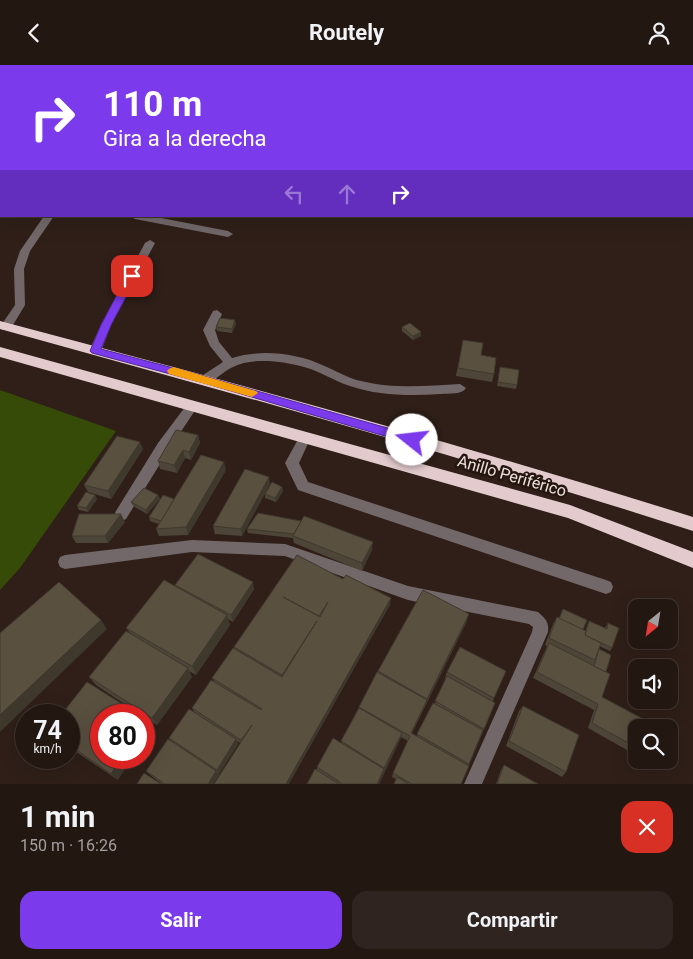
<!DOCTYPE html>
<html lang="es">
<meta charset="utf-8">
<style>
:root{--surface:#231712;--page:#2f2420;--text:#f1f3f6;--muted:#a39f9f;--line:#403632;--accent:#7c3aed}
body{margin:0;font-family:Roboto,sans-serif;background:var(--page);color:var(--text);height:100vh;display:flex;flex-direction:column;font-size:19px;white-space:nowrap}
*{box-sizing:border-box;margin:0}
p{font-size:16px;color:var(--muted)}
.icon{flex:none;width:28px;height:28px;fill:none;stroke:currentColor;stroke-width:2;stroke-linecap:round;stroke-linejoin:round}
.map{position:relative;height:719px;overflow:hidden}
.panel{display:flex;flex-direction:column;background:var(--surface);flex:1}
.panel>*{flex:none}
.guide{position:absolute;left:0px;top:0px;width:694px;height:152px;box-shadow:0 5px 20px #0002,0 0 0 1px var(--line);background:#7c3aed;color:#fff;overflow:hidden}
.needle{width:32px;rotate:210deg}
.buttons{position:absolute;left:628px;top:534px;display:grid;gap:10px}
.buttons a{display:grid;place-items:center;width:50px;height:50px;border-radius:10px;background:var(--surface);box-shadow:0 5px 20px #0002,0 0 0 1px var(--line);font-size:25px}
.speed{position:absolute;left:15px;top:639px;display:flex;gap:10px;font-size:25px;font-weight:700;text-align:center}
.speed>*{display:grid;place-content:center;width:65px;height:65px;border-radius:50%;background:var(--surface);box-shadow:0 5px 20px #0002,0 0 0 1px var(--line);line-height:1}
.speed small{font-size:12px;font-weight:400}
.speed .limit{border:8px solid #d22;background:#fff;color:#111}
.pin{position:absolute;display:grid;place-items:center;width:42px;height:42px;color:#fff;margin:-21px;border-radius:10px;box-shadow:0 2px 8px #0006}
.me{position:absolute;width:55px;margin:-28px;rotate:286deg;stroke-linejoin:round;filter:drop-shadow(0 0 4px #0008)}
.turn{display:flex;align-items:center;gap:18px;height:105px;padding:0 20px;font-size:22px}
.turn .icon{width:65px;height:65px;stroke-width:2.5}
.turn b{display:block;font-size:35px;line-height:42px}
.lanes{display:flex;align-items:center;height:48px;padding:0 20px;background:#0003;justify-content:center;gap:25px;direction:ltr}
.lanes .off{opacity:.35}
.round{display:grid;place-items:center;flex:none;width:52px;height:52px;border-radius:15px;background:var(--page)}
.head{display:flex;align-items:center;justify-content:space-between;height:85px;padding:0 20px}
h1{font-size:30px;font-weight:700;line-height:38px}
.action{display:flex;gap:10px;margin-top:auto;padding:10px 20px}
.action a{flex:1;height:58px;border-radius:15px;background:var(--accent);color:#fff;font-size:20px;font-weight:700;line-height:58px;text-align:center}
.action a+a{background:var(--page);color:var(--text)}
header{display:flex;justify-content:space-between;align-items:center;height:65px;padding:0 20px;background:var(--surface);font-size:22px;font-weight:700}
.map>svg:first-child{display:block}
</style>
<header><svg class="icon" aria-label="back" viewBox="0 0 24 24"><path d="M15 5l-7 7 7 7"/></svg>Routely<svg class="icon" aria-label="person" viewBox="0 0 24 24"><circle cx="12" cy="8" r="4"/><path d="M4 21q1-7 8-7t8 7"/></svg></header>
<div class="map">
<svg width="693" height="719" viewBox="0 0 693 719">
<rect width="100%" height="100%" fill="#2f1f18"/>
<path fill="#364b07" d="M0,325L116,366L20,503L0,525Z"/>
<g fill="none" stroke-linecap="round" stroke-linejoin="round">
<g fill="#000f30" fill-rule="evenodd">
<rect x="106" y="0" width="4" height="1"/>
<rect x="0" y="58" width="1" height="2"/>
</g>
<g fill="#726869" fill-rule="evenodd">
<path d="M160,0H168V1H161Z"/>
<path d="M44,151H54L30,186L24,204L25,240L10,265H2L0,262L15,240L14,204L20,186Z"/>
<path d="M130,151H151L228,166L233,169L228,172L135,154Z"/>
<path d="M150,175L155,178L111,260L101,286L99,289H91L89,286L101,260L145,178Z"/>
<path d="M217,245L222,249L215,265L219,277L232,293C260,284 296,288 322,300C335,305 347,313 361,316C393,324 427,321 460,319L466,323C462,330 449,328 441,329C411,331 379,331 350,321C334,316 320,306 304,302C283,296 253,292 233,302C223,306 211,321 200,318L198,315L200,312L223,297L210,281L203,265L213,246Z"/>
<path d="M192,336L196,338L198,341L168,386L126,454L121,456L116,454L114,450L116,446L158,378L188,338Z"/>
<path d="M305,367L309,369L311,372L299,398L308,417L606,515L611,517L613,522L611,527L606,529L298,425L285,398L301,369Z"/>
<path d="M192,475L285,479L408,521L538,547C546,554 549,557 548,567L482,719H464L532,567L533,562L529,559L408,535L285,491L192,487L65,504L60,502L58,497L60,492L65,490Z"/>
</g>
<g fill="#e2cacd" fill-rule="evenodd">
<path d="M0,256C232,317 464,380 693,452V466C464,392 232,328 0,264Z"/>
<path d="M0,282L570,440L693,487V503L568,453L0,292Z"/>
</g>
</g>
<g fill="#4d4537">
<rect x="692" y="11" width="1" height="43"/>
<path d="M693,55V76L692,75Z"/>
<path d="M236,259L232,268L217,266L216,262Z"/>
<path d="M402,262L421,267V271L413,275L402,266Z"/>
<path d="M463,275L481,290L494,309L492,317L456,311Z"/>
<path d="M500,302L517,320L516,324L497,321Z"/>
<path d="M198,370L200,378L191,395L185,393L177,408L160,404L158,396Z"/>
<path d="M143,384L111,434L88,427L84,420Z"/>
<path d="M226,405L188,470L159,471L156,464L159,459L150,456L149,452L174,434Z"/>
<path d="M270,419L242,471L215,469L213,461Z"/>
<path d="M282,422L283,426L276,437L265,433V429Z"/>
<path d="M95,430L97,434L88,447L79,445L77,441Z"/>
<path d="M158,430L160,434L147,449L133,441L131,437Z"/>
<path d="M258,448L372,485L362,506L294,478L293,473L248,468L247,464Z"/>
<path d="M125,457L108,478H76L72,471Z"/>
<path d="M297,490L390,540L240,678L237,676L238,679L219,709L218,708L219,710L213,719H162L150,710L146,706L170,675L169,673L194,647L192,643L214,616L212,613L234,583V582Z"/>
<path d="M175,520L254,524L233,557L228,554L230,560L196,610L189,606L192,612L157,660L144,652V650H141L96,620L89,612L130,568L126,563L175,522Z"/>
<path d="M563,544L585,566L589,556L605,563L608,558L612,583L610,586L599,581L598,587L599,584L606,607L602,632L636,662V687L634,689L588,663L594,645L533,613L547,581L545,580L553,559L557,552L559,553Z"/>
<path d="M467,556L412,668L417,671L435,638L446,614L445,613L447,607L494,633L493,636L495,638L461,719H394L396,714L392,712L393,708L408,676L401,672L379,719H307L317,705V702L341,678L359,642L378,606Z"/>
<path d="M523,641L566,707L562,712L506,681L519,646Z"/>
<path d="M69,650L118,715L69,682Z"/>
<path d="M504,700L538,719H496L501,705Z"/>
</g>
<g fill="#3f382d">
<path d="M235,255L236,259L232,268V264Z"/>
<path d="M421,267V271L413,275V271Z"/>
<path d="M198,370L200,378L191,395L189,387Z"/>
<path d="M140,377L143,384L111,434L108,426Z"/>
<path d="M183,385L185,393L177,408L174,400Z"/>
<path d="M224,397L226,405L188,470L186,462Z"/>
<path d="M269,412L270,419L242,471L241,464Z"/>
<path d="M282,422L283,426L276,437L275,433Z"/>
<path d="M95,430L97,434L88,447L86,443Z"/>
<path d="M158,430L160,434L147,449L146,445Z"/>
<path d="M121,449L125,457L108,478L105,471Z"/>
<path d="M373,477L372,485L362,506V498Z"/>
<path d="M253,517L254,524L233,557L231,550Z"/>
<path d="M391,533L390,540L289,719H286Z"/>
<path d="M469,549L467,556L426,639L427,634Z"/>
<path d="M227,550L230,560L196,610L192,601Z"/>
<path d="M101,555L107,564L0,667V650Z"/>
<path d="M317,556L283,616L282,610Z"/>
<path d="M188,603L192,612L157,660L152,653Z"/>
<path d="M427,635L425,641L410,673L411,668Z"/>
<path d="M148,655L154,663L144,677V662Z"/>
<path d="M402,668L401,673L379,719H377Z"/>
<path d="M236,674L238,679L219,709L217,705Z"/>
<path d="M122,692H133L118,715L111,709Z"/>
<path d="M216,706L219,710L213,719H208Z"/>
</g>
<g fill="#5a5040" stroke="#3f382d" fill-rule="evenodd">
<rect x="692" y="11" width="1" height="26"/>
<path d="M220,253L235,255L232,264L216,262Z"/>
<path d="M410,258L421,267L413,271L402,262Z"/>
<path d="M463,275L483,278L481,290L496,293L494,309L458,303Z"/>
<path d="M500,302L519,305L517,320L498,317Z"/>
<path d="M176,365L198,370L189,387L183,385L174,400L158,396Z"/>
<path d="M117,371L140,377L108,426L84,420Z"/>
<path d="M201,390L224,397L186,462L156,464Z"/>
<path d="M245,404L269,412L241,464L213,461Z"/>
<path d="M272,417L282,422L275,433L265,429Z"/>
<path d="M144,423L158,430L146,445L131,437Z"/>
<path d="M86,427L95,430L86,443L77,441Z"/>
<path d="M163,430L174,434L161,456L149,452Z"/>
<path d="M258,448L301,456L294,469L247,464Z"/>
<path d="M79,449H121L105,471H72Z"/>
<path d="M304,451L373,477L362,498L293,471Z"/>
<path d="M198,489L253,517L231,550L175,520Z"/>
<path d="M297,490L343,514L346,510L391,533L286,719H214L252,660L241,675L192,643L211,615L261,645L262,644L212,613L233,583L282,612L317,556L282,610L234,582ZM283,532L319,551L328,537L320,552Z"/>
<path d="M164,515L227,550L192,601L126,563Z"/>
<path d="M59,517L101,555L0,650V568Z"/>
<path d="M423,525L469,549L427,634L378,606Z"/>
<path d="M563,544L587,555L583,565L559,554Z"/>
<path d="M557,552L586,566L585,570L601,578L595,595L549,573Z"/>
<path d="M589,556L607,564L608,558L619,563L612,583L585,570Z"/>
<path d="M126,566L188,603L152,653L89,612Z"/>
<path d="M549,578L610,609L602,632L647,656L646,662H636V682L592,658L598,639L537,607Z"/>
<path d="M460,582L506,606L494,633L447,607Z"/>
<path d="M599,584L611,590L606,607L594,601Z"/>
<path d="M377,607L427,635L411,668L469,701L461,719H412L393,708L410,671L359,642Z"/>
<path d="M447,611L495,638L484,664L435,636Z"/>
<path d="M87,617L140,650H101V692H122L111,709L69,680V650H61Z"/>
<path d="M433,638L483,665L469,699L417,669Z"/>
<path d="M523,641L579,670L566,707L509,676Z"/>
<path d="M359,643L402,668L384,703L341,676Z"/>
<path d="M189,644L236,674L217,705L169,673Z"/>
<path d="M144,652L148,655L144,662Z"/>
<path d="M333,673L384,704L377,719H343L317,702Z"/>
<path d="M168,674L216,706L208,719H165L146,706Z"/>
<path d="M504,700L538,719H497Z"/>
<path d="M315,704L339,719H307Z"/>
<path d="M144,708L161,719H137Z"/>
<path d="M397,712L408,719H394Z"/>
</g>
<path fill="#7c3aed" stroke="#51269a" d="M132,208L137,211L111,260L101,284L204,311L412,370L416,372L418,375L416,378L412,379L204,318L92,288L90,286L101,260L127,211Z"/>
<path fill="#f59e0b" d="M173,302L256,326L258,328L252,332L169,309L167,306L169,304Z"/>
<g text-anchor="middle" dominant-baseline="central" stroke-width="5" stroke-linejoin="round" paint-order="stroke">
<g font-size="16" fill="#ece1dc" stroke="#25160f">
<text transform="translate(512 411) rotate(16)">Anillo Periférico</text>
</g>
</g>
</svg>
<div class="buttons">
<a><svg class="needle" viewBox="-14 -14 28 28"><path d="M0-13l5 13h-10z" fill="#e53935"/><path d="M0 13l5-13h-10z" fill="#a39f9f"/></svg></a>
<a><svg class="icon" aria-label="sound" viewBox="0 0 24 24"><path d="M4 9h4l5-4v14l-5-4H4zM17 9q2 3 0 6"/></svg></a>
<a><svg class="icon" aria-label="search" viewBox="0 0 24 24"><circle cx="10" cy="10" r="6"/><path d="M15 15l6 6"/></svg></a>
</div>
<div class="speed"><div>74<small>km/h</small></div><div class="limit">80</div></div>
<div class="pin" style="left:132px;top:211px;background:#d93025"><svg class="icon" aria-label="arrive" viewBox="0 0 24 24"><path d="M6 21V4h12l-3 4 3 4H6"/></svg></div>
<svg class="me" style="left:412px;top:375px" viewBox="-20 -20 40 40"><circle r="19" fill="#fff"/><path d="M0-13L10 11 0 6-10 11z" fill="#7c3aed"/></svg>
<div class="guide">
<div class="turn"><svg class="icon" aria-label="right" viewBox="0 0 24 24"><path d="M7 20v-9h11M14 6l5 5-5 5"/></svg><div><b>110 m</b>Gira a la derecha</div></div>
<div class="lanes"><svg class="icon off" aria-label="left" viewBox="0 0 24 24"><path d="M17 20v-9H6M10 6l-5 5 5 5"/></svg><svg class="icon off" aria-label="ahead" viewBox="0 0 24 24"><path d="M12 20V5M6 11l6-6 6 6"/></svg><svg class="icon" aria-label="right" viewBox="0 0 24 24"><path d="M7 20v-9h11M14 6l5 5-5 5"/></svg></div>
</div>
</div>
<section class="panel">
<div class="head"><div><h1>1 min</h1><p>150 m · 16:26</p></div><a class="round" style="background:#d93025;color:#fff"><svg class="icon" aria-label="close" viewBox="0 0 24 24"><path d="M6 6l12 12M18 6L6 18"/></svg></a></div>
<div class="action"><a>Salir</a><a>Compartir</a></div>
</section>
